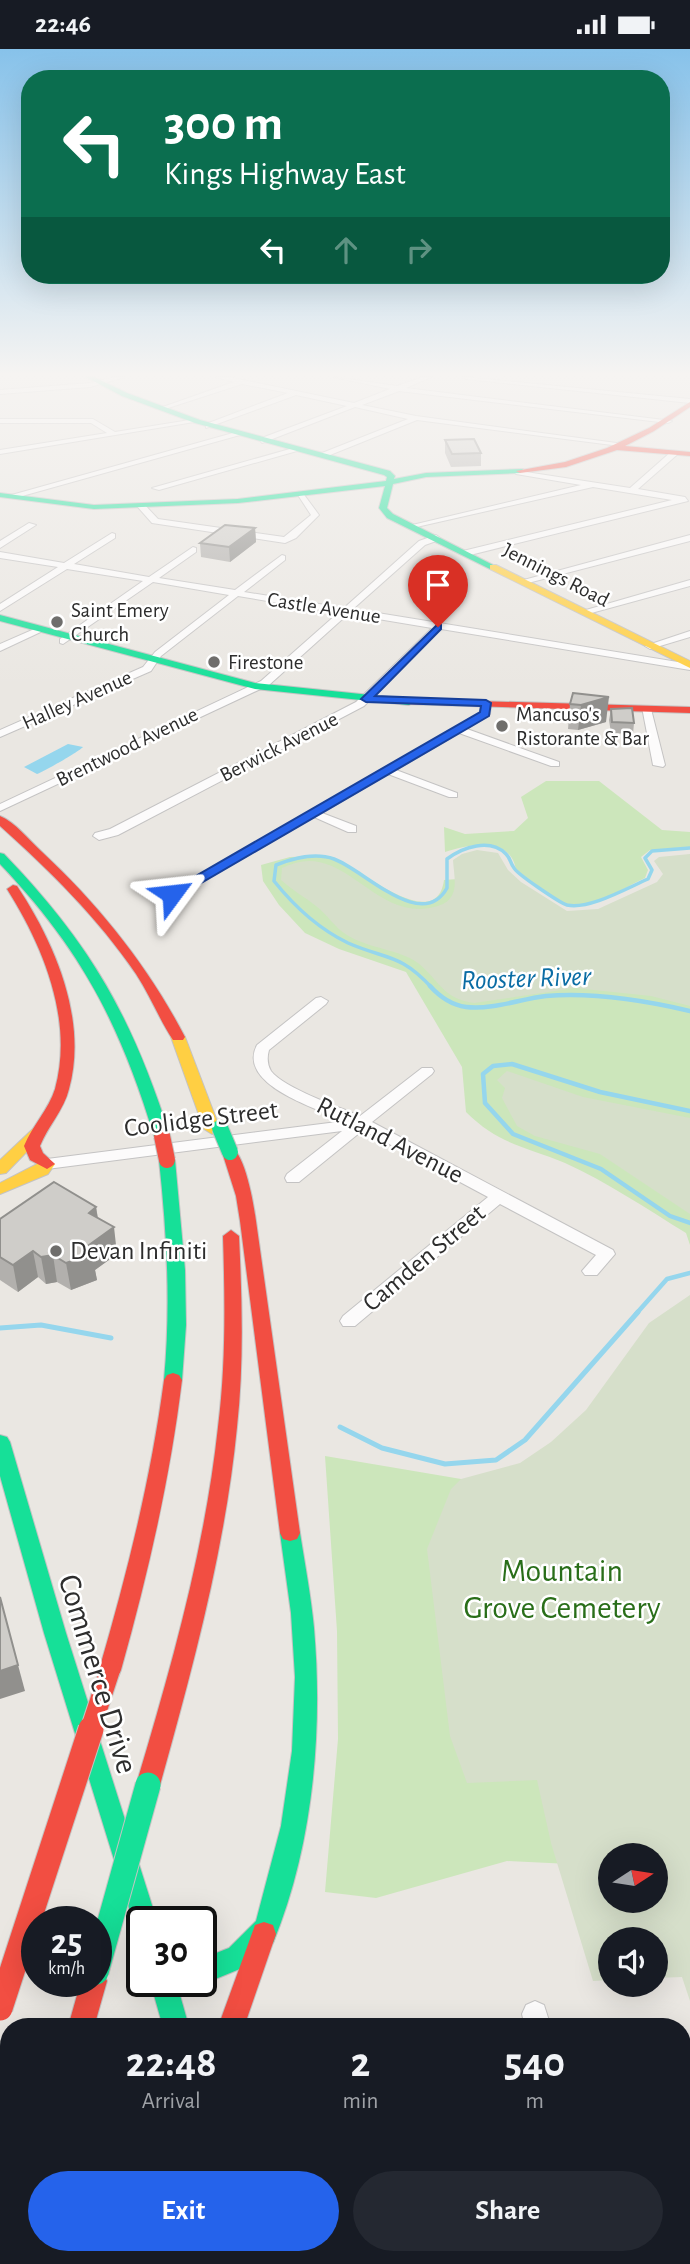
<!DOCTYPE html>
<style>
:root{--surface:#171b24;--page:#242831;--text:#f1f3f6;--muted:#9ea1a6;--accent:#2563eb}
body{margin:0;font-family:"Alegreya Sans",sans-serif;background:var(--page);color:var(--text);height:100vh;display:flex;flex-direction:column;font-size:26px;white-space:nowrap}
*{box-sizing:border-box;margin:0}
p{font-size:23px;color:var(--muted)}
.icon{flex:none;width:38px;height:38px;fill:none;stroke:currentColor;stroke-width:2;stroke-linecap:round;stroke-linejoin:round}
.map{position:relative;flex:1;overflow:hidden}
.side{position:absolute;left:0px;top:1969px;width:691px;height:247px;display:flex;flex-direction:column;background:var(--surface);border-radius:28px 28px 0 0;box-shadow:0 7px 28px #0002}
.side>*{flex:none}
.banner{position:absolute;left:21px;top:21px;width:649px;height:214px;border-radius:28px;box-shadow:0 7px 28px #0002;background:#0b6e4f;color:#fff;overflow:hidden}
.needle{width:46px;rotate:78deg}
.tools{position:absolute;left:598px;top:1794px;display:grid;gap:14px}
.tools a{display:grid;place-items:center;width:70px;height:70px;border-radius:50%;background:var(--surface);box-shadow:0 7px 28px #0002;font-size:35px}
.speed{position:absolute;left:21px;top:1857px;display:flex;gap:14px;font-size:35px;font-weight:700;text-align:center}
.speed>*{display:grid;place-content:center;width:91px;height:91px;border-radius:50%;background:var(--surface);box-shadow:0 7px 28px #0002;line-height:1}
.speed small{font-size:18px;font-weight:400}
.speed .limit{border:4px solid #111;border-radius:10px;background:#fff;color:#111}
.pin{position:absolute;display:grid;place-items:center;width:60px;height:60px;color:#fff;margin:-72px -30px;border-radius:50% 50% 50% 0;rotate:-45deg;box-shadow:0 0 7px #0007}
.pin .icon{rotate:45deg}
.me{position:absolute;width:77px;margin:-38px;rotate:60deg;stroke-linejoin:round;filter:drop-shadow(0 0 5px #0008)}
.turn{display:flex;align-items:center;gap:24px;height:147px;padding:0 28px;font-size:32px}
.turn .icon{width:91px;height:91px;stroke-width:2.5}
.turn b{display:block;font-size:49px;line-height:60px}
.lanes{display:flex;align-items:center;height:66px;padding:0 28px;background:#0003;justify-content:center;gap:35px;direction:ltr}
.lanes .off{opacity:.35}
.eta{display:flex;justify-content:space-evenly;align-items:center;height:119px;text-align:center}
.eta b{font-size:42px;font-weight:700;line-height:49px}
.action{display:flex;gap:14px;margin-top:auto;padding:14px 28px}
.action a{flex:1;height:80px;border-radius:42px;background:var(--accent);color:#fff;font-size:28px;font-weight:700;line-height:80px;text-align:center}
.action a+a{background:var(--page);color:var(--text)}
.status{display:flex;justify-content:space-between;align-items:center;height:49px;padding:0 35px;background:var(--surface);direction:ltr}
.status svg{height:19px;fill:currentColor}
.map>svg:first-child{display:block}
</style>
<div class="status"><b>22:46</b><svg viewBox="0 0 49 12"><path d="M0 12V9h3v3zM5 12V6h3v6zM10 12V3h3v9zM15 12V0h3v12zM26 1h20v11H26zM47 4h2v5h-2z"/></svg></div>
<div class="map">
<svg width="690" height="2215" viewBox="0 0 690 2215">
<rect width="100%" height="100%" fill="#eae7e2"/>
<g fill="#cce6bb">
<path d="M546,732H599L662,781L690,783V798L650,801L641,808L648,821L645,829C623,839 591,861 567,855C553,852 527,830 516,821C511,787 469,795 445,803L444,778L465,785L514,782L528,769L521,748Z"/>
<path d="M329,807C354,814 436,889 444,831L471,829L690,950V1196L686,1184C647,1160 607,1133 565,1114C525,1097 499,1096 466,1063L462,1018L406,923L339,900L305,884L279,856L263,832L261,816L290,808Z"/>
<path d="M325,1407L467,1431L656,1806H611V1817L507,1812L376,1849L325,1843L338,1690L337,1582Z"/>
</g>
<g fill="#d6dfca" fill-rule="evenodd">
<path d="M477,801L498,804L508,821L521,833L567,862L598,860L657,833L663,825L654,812L659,808L690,805V957L651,947L575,939L474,954C443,950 440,932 418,914C401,901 367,899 347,886C335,879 327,865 316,857C305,848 292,841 281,831L282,819C293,814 306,810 319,813C359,821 388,873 438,857C461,850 454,829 453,811L462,805Z"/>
<path d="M507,1022L583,1048L690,1069V1165L600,1105L535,1087L517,1077L502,1049L505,1039L497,1031Z"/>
<path d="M690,1246V1952L682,1928L656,1929V1890H611V1931L593,1932L551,1794L537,1731L467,1734L450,1687L427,1500L451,1440L461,1430L520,1414L551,1393L586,1361L649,1274ZM611,1806H656V1852H611Z"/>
</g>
<path fill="#95d6ed" d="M68,695L83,698C80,702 43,723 37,725L24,718Z"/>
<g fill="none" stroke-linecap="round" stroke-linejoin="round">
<path stroke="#95d6ed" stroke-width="3.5" d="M432,939C400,904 387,911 348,894C319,880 294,857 274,832L276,816C294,809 315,803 334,810C363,820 422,884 447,839V810C463,798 490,789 506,805C511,810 510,814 514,819C517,825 560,854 567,856C589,861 627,839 648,830L652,821L645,809L652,802L690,799"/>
<g stroke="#95d6ed" stroke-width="4.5">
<path d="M430,937C440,948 451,956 466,958C493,961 520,950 546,947C594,943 643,951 690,962"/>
<path d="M690,1062L600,1043L512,1015L493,1017L483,1025L485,1054L513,1085L601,1120L670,1167L690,1174"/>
<path d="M636,1265L667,1230L690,1224"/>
</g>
<g stroke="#95d6ed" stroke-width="5">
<path d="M0,1279L41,1276L111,1289"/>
<path d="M340,1378L382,1399L445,1415L496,1411L525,1391L638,1263"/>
</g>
<defs>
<g id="street">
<path d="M115,328H125L90,338L0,345V341L90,334Z"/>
<path d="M216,328H228L354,354L390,340L334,328L397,337L423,328H431L406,339L672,372L668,374L399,342L362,356L416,367L624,395L620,397L417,371L325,408L322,404L408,370L355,358L262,394L259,390L347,357L296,346L206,379V375L288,344L242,335L165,360L160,359L234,333Z"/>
<path d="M463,328L690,350V354L466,330Z"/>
<path d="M0,370H93L115,383L196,370L200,372L0,405V401L107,384L91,374H0Z"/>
<path d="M233,384L240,386L15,449L8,447Z"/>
<path d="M297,398L304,400L159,441L152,439Z"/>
<path d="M672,402L679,404L638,440L685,448L688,452L466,507L462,504L463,502L672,451L593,438L412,479L408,477L581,436L516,425L513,421L630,439Z"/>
<path d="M296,443H302L319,466L296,489L285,494L152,474L136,456L143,454L158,470L284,488L311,466Z"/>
<path d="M29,474L36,476L0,499V492Z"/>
<path d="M112,484L115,485V489L74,515L149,528L193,498L196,499V503L159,529L235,541L282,506L285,507V511L244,543L344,559L419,492L436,486L440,489L439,491L425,496L353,560L690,615V621L441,580L364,657L118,786L99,791L93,787L95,784L110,780L356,653L432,579L348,565L269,636L0,762V755L261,632L338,564L238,547L161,607L151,622L0,688V681L143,618L155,603L229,546L153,533L63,595L60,594V590L143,532L67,520L0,562V555L58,518L0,509V503L64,514Z"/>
<path d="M690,486V492L524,535L520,532Z"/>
<path d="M690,531V537L584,566L579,563Z"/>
<path d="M39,578L47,580L0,602V595Z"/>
<path d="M690,582V588L650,600L645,597Z"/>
<path d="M482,652L491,654L490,665L467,680L559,713V717H551L459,684L396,721L457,744V748H449L388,725L322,764L356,777V783H348L314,768L176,848H168L166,845L480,664Z"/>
<path d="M642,658L651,660L665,716L663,718L653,716Z"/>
<path d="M321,948L328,952L326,955L269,1001C267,1008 267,1015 271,1022C284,1039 339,1058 360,1067L422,1019H432L434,1022L432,1025L372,1073L613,1201L615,1205L597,1226H585L582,1222L596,1206L500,1155L355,1277H343L340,1272L343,1267L488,1148L363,1081L299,1133H287L285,1129L287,1125L342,1082L47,1120L39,1115L47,1110L345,1072C318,1060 236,1036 257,996L316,949Z"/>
<path d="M535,1952L544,1956L551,1978H525L522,1965L526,1956Z"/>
<path d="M582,2207H610L612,2215H584Z"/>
</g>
<g id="fast">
<path d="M86,328H94L127,344L200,371L390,422L395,427L394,430L426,424L523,420L520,424L426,428L393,435L387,459L393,465L497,518L490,520L387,469L379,459L385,437L238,454L94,460L0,448V444L94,456L238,450L386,432L387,428L384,426L195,374L122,347Z"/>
<path d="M0,566L255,634L409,650L414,653L409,656L255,640L0,572Z"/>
<path d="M0,804L4,805C91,895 132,968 170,1087L167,1090H157L154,1087C120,975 81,900 0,815Z"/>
<path d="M167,1106L175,1111L185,1221L186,1276L182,1331L179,1336L173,1338L167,1336L164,1331C171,1257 167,1185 159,1111Z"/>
<path d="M0,1386L7,1388L10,1393L66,1584L157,1872H142V1883L136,1881L133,1872L44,1584L0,1427Z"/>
<path d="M290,1476L297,1478L300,1484C305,1516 311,1547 314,1579C323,1683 313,1797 273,1894L264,1897L247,1917L201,1936L192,1932H201V1910L229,1899L256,1872L281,1777L292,1702L295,1628L291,1564L280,1484L283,1478Z"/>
<path d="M150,1932H176L189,1978H163Z"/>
<path d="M225,2207H253L255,2215H227Z"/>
</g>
<g id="slow">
<path d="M490,516H496L690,612V619L490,520Z"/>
<path d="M178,984L185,988L220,1080L217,1083L212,1085L204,1080L171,988Z"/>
<path d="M40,1076L48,1081L45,1084L6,1124L0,1125V1111L35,1078Z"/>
<path d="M47,1110L55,1115L48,1125L0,1145V1134Z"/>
<path d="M9,2196V2207H32L30,2215H2Z"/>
</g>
<g id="jam">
<path d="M690,353V358L654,382L625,397L690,403V407L617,401L566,418L520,424L516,422L565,413L607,399L649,379Z"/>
<path d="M409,650L690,658V664L405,655V651Z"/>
<path d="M0,767C15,773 29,791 41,802C100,857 148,917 185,988L183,991H173C159,970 150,946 136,925C98,869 50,822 0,777Z"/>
<path d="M13,836L17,837C55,894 88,971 69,1040C64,1061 48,1077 40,1097L43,1104L55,1115L47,1120L30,1111L24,1097C32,1077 49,1060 55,1040C74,971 43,897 7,840Z"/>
<path d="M230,1098C245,1102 254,1157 256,1172L300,1484L297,1490L290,1492L283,1490L280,1484L240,1172L236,1147L222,1103Z"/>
<path d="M231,1181L239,1187C242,1251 244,1314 237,1378C225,1500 193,1618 160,1736L156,1744L148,1747L140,1744L136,1736C171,1619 205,1500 218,1378C226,1315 225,1251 223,1187Z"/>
<path d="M173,1324L179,1326L182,1331C170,1430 148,1525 121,1621L118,1628L110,1631L102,1628L99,1621C127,1525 151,1430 164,1331L167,1326Z"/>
<path d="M264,1873L273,1876L276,1885L244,1978H218L255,1876Z"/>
<path d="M96,1920L103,1923L107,1932L94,1978H68L81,1932H96Z"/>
</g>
</defs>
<use href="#street" stroke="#c4c3c3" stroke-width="2"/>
<use href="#fast" stroke="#c4c3c3" stroke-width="2"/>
<use href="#slow" stroke="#c4c3c3" stroke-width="2"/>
<use href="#jam" stroke="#c4c3c3" stroke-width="2"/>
<use href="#street" fill="#fcfbfb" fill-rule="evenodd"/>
<use href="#fast" fill="#16e098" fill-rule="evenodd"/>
<use href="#slow" fill="#ffcf43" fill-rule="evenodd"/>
<use href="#jam" fill="#f24e42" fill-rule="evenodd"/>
<defs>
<path id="fast-bridge-far1" d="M220,1079L230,1103"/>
<path id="fast-bridge" d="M96,1923L148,1736"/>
<path id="jam-bridge-far2" d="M162,1087L167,1111"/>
<path id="jam-bridge-far1" d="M90,1682L110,1621"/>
<path id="jam-bridge" d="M0,1959L91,1680"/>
</defs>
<use href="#fast-bridge-far1" stroke="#c6c4c3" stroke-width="18" stroke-linecap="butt"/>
<use href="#fast-bridge" stroke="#c6c4c3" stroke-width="27" stroke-linecap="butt"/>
<use href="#jam-bridge-far2" stroke="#c6c4c3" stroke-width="18" stroke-linecap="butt"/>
<use href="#jam-bridge-far1" stroke="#c6c4c3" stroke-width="22" stroke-linecap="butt"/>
<use href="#jam-bridge" stroke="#c6c4c3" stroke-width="27" stroke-linecap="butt"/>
<use href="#fast-bridge-far1" stroke="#16e098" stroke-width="16"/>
<use href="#fast-bridge" stroke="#16e098" stroke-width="25"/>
<use href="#jam-bridge-far2" stroke="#f24e42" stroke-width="16"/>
<use href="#jam-bridge-far1" stroke="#f24e42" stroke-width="20"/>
<use href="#jam-bridge" stroke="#f24e42" stroke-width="25"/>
</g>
<g fill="#b2b0ad">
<path d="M445,391L481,404V417L451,418L445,404Z"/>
<path d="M255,479L256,493L230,513L201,508L200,494Z"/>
<path d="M573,644L606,673L578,681L568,680L570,655Z"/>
<path d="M611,660L634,674L633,685L611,684L609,671Z"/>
<path d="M96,1158L98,1169L117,1205L95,1221L97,1231L71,1241L57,1233L46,1235L38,1228L18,1243L0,1231V1170Z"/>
<path d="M644,2207H682L690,2215H641Z"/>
</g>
<g fill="#91908d">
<path d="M255,479L256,493L230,513L229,498Z"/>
<path d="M609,648L606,673L578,681L581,656Z"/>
<path d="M96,1158L100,1185L89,1164Z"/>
<path d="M114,1178L117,1205L95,1221L97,1231L71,1241L66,1214L89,1196Z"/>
<path d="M33,1202L38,1228L18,1243L13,1216Z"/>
<path d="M53,1206L57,1233L46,1235L41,1208Z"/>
<path d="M18,1616L25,1642L0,1650V1622Z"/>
</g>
<g fill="#cfcdc9" stroke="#91908d" stroke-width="2">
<path d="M474,390L481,404L452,405L445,391Z"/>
<path d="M225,476L255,479L229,498L200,494Z"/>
<path d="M573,644L609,648L581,656L570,655Z"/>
<path d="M632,659L634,674L612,673L611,660Z"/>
<path d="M54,1133L96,1158L89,1164L114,1178L89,1196L93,1205L66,1214L53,1206L41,1208L33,1202L13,1216L0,1208V1170Z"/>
<path d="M0,1548L18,1616L0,1622Z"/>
<path d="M687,2191L690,2203V2215H649L652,2214L649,2207H682V2192Z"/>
</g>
<linearGradient id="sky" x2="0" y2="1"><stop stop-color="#87c2ea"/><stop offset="0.51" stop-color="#f6f4f2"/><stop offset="1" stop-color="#f6f4f2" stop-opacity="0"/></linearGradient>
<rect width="690" height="638" fill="url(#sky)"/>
<path fill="#2563eb" stroke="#184099" stroke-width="2" d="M438,575L441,576V580L375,647L486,651L491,654L489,667L177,848H168V843L480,663L481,657L366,653L361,650Z"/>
<g fill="#6f6e6c" stroke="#fff" stroke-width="2.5">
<circle cx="57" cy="573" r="7"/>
<circle cx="214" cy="613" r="7"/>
<circle cx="502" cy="677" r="7"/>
<circle cx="56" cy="1202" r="7"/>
</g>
<g text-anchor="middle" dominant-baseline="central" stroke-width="5" stroke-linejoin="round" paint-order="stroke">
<g font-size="21" fill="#2d2d2d" stroke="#fff">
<text transform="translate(556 526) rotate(27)">Jennings Road</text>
<text transform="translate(324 559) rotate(9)">Castle Avenue</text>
<text transform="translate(77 651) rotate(-24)">Halley Avenue</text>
<text transform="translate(127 698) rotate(-26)">Brentwood Avenue</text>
<text transform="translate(279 698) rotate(-27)">Berwick Avenue</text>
</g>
<g font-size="21" fill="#2d2d2d" stroke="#fff" text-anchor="start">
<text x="71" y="561">Saint Emery<tspan x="71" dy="24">Church</tspan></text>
<text x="228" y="613">Firestone</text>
<text x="516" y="665">Mancuso's<tspan x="516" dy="24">Ristorante &amp; Bar</tspan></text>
</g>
<g font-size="26" fill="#2d2d2d" stroke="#fff">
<text transform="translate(201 1070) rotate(-7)">Coolidge Street</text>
<text transform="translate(390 1091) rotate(27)">Rutland Avenue</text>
<text transform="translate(424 1209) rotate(-40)">Camden Street</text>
</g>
<g font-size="26" fill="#2d2d2d" stroke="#fff" text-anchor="start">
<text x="70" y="1202">Devan Infiniti</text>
</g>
<g font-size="28" font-style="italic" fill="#0a6ca4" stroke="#fff">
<text transform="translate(526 930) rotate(-2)">Rooster River</text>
</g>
<g font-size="32" fill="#296e19" stroke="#fff">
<text x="562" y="1522">Mountain<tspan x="562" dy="37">Grove Cemetery</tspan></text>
</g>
<g font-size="32" fill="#2d2d2d" stroke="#fff">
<text transform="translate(98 1625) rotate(73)">Commerce Drive</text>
</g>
</g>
</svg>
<div class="tools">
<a><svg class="needle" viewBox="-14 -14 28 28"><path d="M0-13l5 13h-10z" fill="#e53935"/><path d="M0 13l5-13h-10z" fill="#9ea1a6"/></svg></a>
<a><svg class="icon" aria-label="sound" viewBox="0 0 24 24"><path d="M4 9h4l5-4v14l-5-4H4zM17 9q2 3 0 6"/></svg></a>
</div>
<div class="speed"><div>25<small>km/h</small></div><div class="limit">30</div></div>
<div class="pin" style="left:438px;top:578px;background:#d93025"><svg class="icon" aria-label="arrive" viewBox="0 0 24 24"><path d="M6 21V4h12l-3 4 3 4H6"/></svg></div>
<svg class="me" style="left:172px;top:845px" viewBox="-20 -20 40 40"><path d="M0-17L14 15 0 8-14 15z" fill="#2563eb" stroke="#fff" stroke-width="4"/></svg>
<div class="banner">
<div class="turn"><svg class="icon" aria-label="left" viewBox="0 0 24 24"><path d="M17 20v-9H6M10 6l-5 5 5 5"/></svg><div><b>300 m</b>Kings Highway East</div></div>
<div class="lanes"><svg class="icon" aria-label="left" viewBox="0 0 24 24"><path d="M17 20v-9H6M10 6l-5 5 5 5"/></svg><svg class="icon off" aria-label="ahead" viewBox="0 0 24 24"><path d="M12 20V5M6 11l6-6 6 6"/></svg><svg class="icon off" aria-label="right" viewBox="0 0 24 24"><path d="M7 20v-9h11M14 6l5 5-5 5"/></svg></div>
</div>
<section class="side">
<div class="eta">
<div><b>22:48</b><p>Arrival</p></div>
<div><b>2</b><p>min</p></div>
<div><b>540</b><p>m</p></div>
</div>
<div class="action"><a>Exit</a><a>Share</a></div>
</section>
</div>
